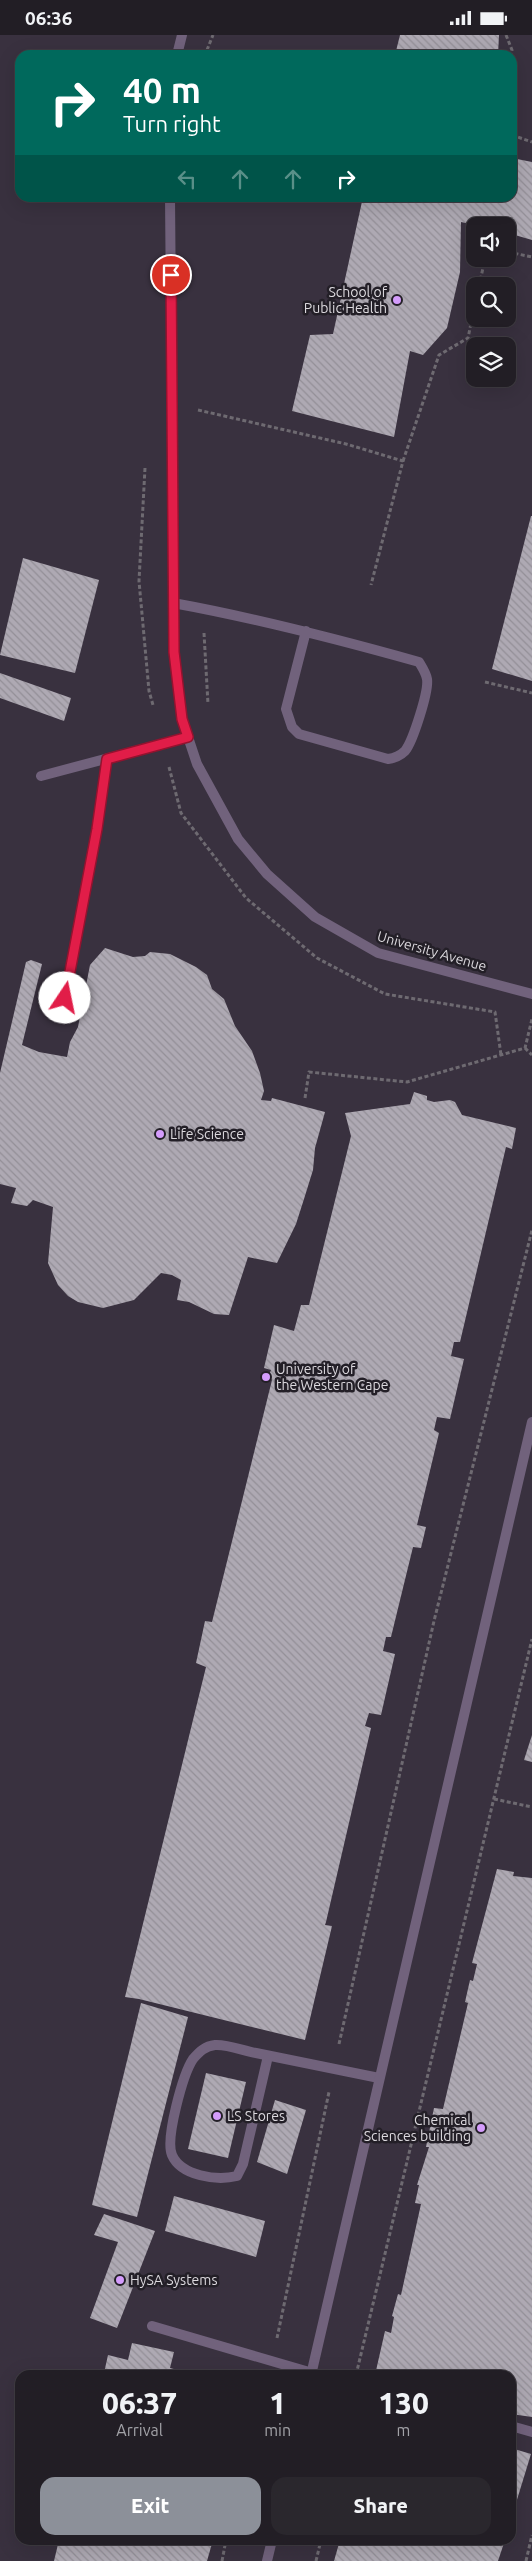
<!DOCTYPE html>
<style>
:root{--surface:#221e25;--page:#2a272d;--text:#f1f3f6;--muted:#a2a2a7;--line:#3f3c42;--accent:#8c9099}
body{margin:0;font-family:Ubuntu,sans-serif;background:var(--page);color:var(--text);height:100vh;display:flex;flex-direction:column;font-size:19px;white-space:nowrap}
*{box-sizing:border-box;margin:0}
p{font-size:16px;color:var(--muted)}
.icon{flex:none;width:28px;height:28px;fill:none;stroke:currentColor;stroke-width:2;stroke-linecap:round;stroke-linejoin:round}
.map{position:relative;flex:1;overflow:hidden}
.sheet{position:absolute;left:15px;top:2335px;width:501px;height:175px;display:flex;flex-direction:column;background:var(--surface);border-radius:15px;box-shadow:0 5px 20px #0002,0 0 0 1px var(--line)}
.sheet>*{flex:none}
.guide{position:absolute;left:15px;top:15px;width:502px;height:152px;border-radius:15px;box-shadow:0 5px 20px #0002,0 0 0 1px var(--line);background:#00695c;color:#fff;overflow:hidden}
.buttons{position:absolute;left:466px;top:182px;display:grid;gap:10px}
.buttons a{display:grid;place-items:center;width:50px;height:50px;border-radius:10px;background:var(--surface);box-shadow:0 5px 20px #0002,0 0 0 1px var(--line);font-size:25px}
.pin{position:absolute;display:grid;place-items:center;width:42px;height:42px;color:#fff;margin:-21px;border:2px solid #fff;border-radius:50%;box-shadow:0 1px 5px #0007}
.me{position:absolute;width:55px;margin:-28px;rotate:11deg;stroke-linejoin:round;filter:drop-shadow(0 0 4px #0008)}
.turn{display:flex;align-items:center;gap:18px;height:105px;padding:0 25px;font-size:22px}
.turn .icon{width:65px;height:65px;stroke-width:2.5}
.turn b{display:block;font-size:35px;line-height:42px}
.lanes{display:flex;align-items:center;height:48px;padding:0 25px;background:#0003;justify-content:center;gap:25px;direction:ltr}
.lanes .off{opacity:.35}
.eta{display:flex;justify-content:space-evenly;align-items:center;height:85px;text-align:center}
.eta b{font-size:30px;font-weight:800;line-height:35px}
.primary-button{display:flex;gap:10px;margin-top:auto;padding:10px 25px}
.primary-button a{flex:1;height:58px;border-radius:15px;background:var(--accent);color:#fff;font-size:20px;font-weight:800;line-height:58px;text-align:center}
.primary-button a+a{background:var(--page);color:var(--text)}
.status{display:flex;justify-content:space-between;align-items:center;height:35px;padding:0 25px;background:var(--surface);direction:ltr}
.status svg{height:14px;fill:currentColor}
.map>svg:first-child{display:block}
</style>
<div class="status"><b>06:36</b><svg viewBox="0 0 49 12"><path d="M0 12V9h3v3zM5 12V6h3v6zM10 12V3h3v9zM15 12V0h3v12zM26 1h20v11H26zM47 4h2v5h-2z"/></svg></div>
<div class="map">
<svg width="532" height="2526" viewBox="0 0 532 2526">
<defs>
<pattern id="building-back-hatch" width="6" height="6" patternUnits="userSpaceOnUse" patternTransform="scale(1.25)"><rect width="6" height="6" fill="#aea9b3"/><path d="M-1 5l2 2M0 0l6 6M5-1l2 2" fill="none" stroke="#938f97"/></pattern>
</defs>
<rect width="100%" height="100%" fill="#2d2831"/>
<path fill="#39313f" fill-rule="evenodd" d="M0,0H532V2526H0ZM20,20H512V162H20ZM475,191H508V224H475ZM475,251H508V284H475ZM475,311H508V344H475ZM20,2340H511V2505H20Z"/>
<g fill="url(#building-back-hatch)">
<path d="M400,0H499L498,20H395Z"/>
<path d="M512,123L532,127V205L508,198V191H479L461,187L460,237L447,293L423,320L410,316L394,402L292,376L310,300L333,299L363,162H512Z"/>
<path d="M531,481H532V646L492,634Z"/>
<path d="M23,523L99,545L75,638L0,620Z"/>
<path d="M0,638L71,663L64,686L0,663Z"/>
<path d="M105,913L133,922L145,921L150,917L170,919L196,932L207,940L212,954L224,964L235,991L252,1016L260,1038L264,1056L261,1065L271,1066L272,1063L325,1077L315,1113L313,1135L304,1164L296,1189L277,1228L248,1222L229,1280L214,1279L189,1267L177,1265L181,1245L172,1240L161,1238L134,1265L103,1273L78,1267L68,1261L58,1250L48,1228L53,1172L33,1165L27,1171L11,1168L16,1153L0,1149V1038L26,927L31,925L42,929L22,1010L39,1017L67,1022L70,1007L78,992L90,930Z"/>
<path d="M414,1057L427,1061V1065L434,1067L450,1065L455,1067L462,1080L516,1093L512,1114L506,1112L460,1307H454L451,1321L464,1324L450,1384L437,1382L434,1395L439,1398L417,1490L426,1492L421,1513L413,1512L391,1602H386L383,1616L395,1619L381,1680L369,1678L365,1691L371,1693L326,1887L325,1890L332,1891L305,2005L139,1964L125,1962L206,1632L196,1628L205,1586L212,1587L272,1345L269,1340L271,1335L264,1333L274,1290L294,1296L301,1270H309L351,1101L345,1078L410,1069Z"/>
<path d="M532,1700V1727L524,1725Z"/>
<path d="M497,1834L514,1837L513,1841L532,1843V2382L511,2379V2340H375L385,2296L391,2298L394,2282L392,2281L398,2259L401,2260L421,2169L415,2168L419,2150H417L429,2112H426L434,2073L443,2074L468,1968L465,1967L470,1945L473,1946L477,1929L472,1928Z"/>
<path d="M141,1968L188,1982L137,2182L92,2170Z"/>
<path d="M206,2038L246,2047L228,2123L188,2114Z"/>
<path d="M275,2065L306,2075L287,2139L257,2127Z"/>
<path d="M174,2161L265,2186L256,2222L165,2196Z"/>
<path d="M104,2179L155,2196L117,2293L90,2283L118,2207L94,2200Z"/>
<path d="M132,2308L174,2317L170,2333L197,2340H97V2337L104,2338L108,2320L128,2325Z"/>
<path d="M511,2413L531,2419L512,2481H511Z"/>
<path d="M59,2505H213L207,2526H54Z"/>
<path d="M340,2505H505L498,2526H334Z"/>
</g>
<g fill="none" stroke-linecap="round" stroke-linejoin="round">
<g stroke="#6e6a71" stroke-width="3" stroke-dasharray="4 2.5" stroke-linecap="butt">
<path d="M506,0L512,15L511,20"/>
<path d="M207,15L213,0"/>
<path d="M512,100L532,107"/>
<path d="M508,217L532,222"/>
<path d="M479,251L485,224"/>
<path d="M198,375L346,409L403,426L371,550"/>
<path d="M403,426L439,320L468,303L475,269"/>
<path d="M145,433L139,546L149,656L153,670"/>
<path d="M204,598L208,669"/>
<path d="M485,647L532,658"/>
<path d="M169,732L181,778L246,863L317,923L385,959L495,977L501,1020"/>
<path d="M525,1013L532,1020"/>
<path d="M305,1063L309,1037L407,1047L525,1013L532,984"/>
<path d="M494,1764L532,1772"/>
<path d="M339,2009L434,1586L532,1195"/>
<path d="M277,2303L329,2057"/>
<path d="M356,2340L532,1604"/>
<path d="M222,2526L226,2505"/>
<path d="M316,2526L321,2505"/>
<path d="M526,2526L532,2500"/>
</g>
<g stroke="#71627c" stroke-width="10">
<path d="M177,20L182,0"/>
<path d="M170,162L174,617L182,684L197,729L238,804L267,839L315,882L378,918L532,959"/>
<path d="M173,568C256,583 337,604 419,627C422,632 426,638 427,644C429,656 413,706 405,716C400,721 395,723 388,724L299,699L292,692L286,674L306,596"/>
<path d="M41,741L188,702"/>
<path d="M65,963L97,794L107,724"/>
<path d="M268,2021L243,2129L237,2141C217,2146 181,2141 172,2120C165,2104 183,2039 193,2024C199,2017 205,2011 215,2010C227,2009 244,2016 256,2018C297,2026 338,2035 379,2043"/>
<path d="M152,2291L316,2339"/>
<path d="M311,2340L532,1387"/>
<path d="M511,2391L532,2397"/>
<path d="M267,2526L272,2505"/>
</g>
</g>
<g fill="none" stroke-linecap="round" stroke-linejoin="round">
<defs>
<path id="route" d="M65,963L97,794L107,724L188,702L182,684L174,617L171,240"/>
</defs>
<use href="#route" stroke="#92132f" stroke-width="12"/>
<use href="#route" stroke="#e11d48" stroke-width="9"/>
</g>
<g fill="#d49cfc" stroke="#231f27" stroke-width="2">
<circle cx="397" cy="265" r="5"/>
<circle cx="160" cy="1099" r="5"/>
<circle cx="266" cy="1342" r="5"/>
<circle cx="217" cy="2081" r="5"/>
<circle cx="481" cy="2093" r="5"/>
<circle cx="120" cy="2245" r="5"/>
</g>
<g text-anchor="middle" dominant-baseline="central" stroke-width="5" stroke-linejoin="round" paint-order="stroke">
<g font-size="14" fill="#dcd9de" stroke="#231f27" text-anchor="start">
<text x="387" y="257" text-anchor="end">School of<tspan x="387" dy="16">Public Health</tspan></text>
<text x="170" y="1099">Life Science</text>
<text x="276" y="1334">University of<tspan x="276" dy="16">the Western Cape</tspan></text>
<text x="227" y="2081">LS Stores</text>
<text x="471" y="2085" text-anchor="end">Chemical<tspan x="471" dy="16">Sciences building</tspan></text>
<text x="130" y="2245">HySA Systems</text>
</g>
<g font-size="14" fill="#dcd9de" stroke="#231f27">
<text transform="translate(432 916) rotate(16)">University Avenue</text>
</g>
</g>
</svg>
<div class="buttons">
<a><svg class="icon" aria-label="sound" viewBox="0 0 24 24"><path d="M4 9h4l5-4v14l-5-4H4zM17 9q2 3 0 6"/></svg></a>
<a><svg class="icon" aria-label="search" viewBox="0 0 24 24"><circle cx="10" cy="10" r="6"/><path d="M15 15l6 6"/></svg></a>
<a><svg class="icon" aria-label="layers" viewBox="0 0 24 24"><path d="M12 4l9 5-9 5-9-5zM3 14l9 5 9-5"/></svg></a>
</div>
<div class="pin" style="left:171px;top:240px;background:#d93025"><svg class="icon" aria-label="arrive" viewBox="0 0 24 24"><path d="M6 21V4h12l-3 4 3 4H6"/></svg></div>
<svg class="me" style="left:65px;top:963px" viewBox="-20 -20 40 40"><circle r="19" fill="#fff"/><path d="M0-13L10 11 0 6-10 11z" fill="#e11d48"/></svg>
<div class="guide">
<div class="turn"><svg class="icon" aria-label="right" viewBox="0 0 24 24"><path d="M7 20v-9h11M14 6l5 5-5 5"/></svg><div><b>40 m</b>Turn right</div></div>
<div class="lanes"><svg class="icon off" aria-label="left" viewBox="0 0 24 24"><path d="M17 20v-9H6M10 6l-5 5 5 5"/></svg><svg class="icon off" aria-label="ahead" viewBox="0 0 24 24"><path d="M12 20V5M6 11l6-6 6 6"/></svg><svg class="icon off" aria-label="ahead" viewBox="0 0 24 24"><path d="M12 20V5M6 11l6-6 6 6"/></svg><svg class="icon" aria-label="right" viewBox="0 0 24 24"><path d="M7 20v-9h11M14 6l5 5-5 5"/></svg></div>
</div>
<section class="sheet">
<div class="eta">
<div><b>06:37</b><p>Arrival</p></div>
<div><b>1</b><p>min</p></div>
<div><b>130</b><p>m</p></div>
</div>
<div class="primary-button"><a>Exit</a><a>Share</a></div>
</section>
</div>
